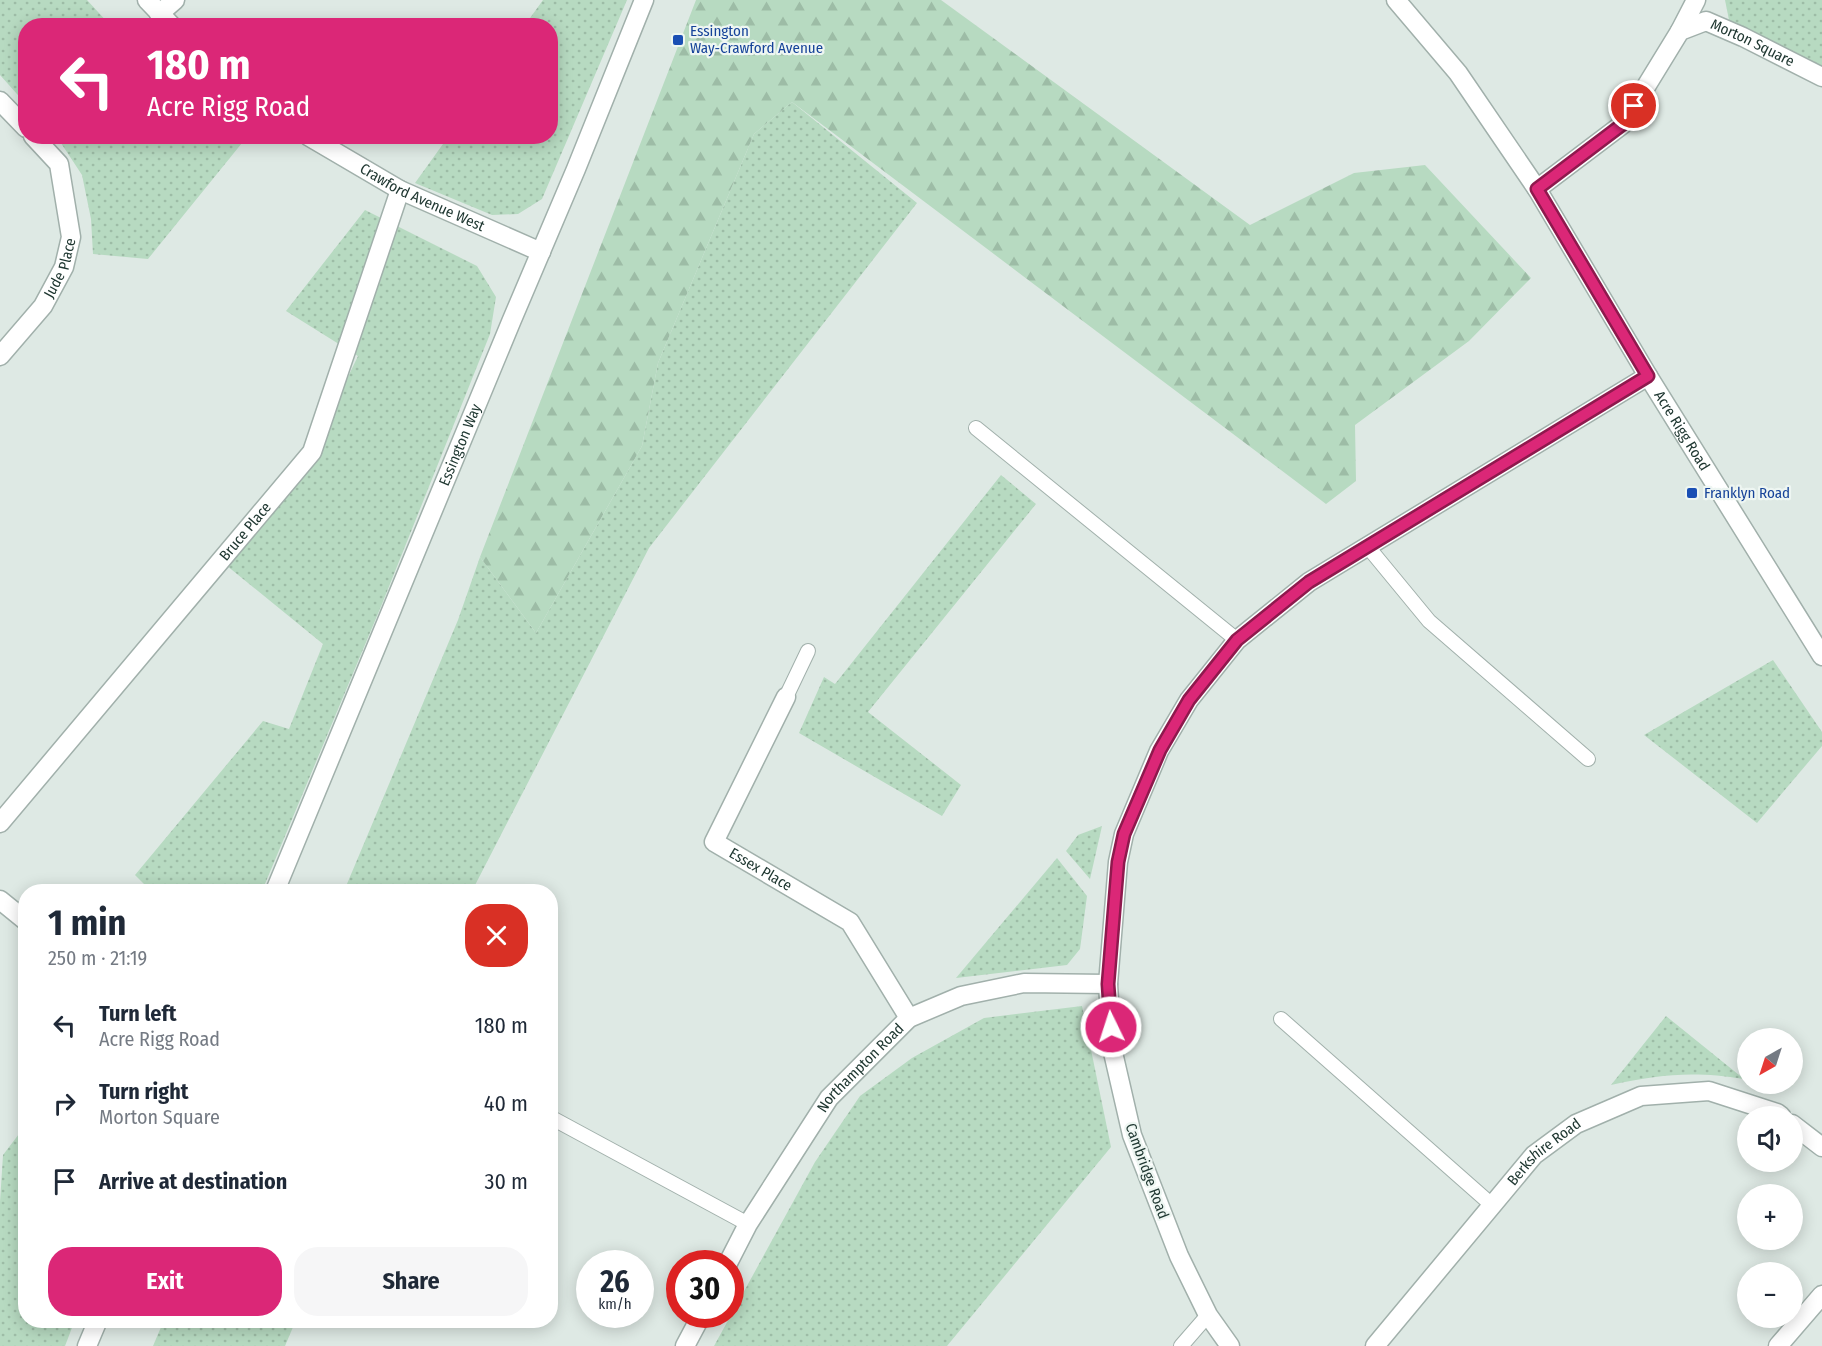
<!DOCTYPE html>
<meta charset="utf-8">
<style>
:root{--surface:#fff;--page:#f6f6f7;--text:#1f2937;--muted:#747a83;--accent:#db2777}
body{margin:0;font-family:"Fira Sans Condensed",sans-serif;background:var(--page);color:var(--text);height:100vh;display:flex;flex-direction:column;font-size:22px;white-space:nowrap}
*{box-sizing:border-box;margin:0}
p{font-size:20px;color:var(--muted)}
.icon{flex:none;width:33px;height:33px;fill:none;stroke:currentColor;stroke-width:2;stroke-linecap:round;stroke-linejoin:round}
.map{position:relative;flex:1;overflow:hidden}
.sheet{position:absolute;left:18px;top:884px;width:540px;height:444px;display:flex;flex-direction:column;background:var(--surface);border-radius:24px;box-shadow:0 3px 15px #0003}
.sheet>*{flex:none}
.guide{position:absolute;left:18px;top:18px;width:540px;height:126px;border-radius:24px;box-shadow:0 3px 15px #0003;background:#db2777;color:#fff;overflow:hidden}
.needle{width:39px;rotate:219deg}
.controls{position:absolute;left:1737px;top:1028px;display:grid;gap:12px}
.controls a{display:grid;place-items:center;width:66px;height:66px;border-radius:50%;background:var(--surface);box-shadow:0 3px 15px #0003;font-size:30px}
.speed{position:absolute;left:576px;top:1250px;display:flex;gap:12px;font-size:30px;font-weight:700;text-align:center}
.speed>*{display:grid;place-content:center;width:78px;height:78px;border-radius:50%;background:var(--surface);box-shadow:0 3px 15px #0003;line-height:1}
.speed small{font-size:15px;font-weight:400}
.speed .limit{border:9px solid #d22;background:#fff;color:#111}
.pin{position:absolute;display:grid;place-items:center;width:51px;height:51px;color:#fff;margin:-26px;border:3px solid #fff;border-radius:50%;box-shadow:0 2px 6px #0007}
.me{position:absolute;width:66px;margin:-33px;rotate:356deg;stroke-linejoin:round;filter:drop-shadow(0 0 4px #0008)}
.turn{display:flex;align-items:center;gap:21px;height:126px;padding:0 30px;font-size:27px}
.turn .icon{width:78px;height:78px;stroke-width:2.5}
.turn b{display:block;font-size:42px;line-height:51px}
.round{display:grid;place-items:center;flex:none;width:63px;height:63px;border-radius:24px;background:var(--page)}
.headline{display:flex;align-items:center;justify-content:space-between;height:102px;padding:0 30px}
h1{font-size:36px;font-weight:700;line-height:45px}
.primary-button{display:flex;gap:12px;margin-top:auto;padding:12px 30px}
.primary-button a{flex:1;height:69px;border-radius:24px;background:var(--accent);color:#fff;font-size:24px;font-weight:700;line-height:69px;text-align:center}
.primary-button a+a{background:var(--page);color:var(--text)}
ul{padding:0;list-style:none}
li{display:flex;align-items:center;gap:18px;height:78px;padding:0 30px}
li div{flex:1}
li b{display:block;font-size:22px}
li em{font-style:normal}
.map>svg:first-child{display:block}
</style>
<div class="map">
<svg width="1822" height="1346" viewBox="0 0 1822 1346">
<defs>
<pattern id="grass-dots" width="8" height="8" patternUnits="userSpaceOnUse" patternTransform="scale(1.5)"><rect width="8" height="8" fill="#b7dac1"/><path d="M2 2h.1M6 6h.1" fill="none" stroke="#9dbca6" stroke-width="1.8" stroke-linecap="round"/></pattern>
<pattern id="forest-firs" width="22" height="20" patternUnits="userSpaceOnUse" patternTransform="scale(1.5)"><rect width="22" height="20" fill="#b7dac1"/><path d="M5 1l3.5 6h-7zM16 11l3.5 6h-7z" fill="#9dbca6"/></pattern>
</defs>
<rect width="100%" height="100%" fill="#dee9e4"/>
<g fill="url(#grass-dots)">
<path d="M0,0H87L110,25L26,26L25,103L0,75Z"/>
<path d="M543,0H627L542,199L518,214L492,215L415,183L448,137L550,136V26L525,25Z"/>
<path d="M1725,0H1822V69L1729,20Z"/>
<path d="M792,102L917,203L649,548L472,891H344L458,620L480,557L536,633L642,446L658,363L754,134Z"/>
<path d="M234,136L242,143L148,259L93,254L91,219L82,175L57,137Z"/>
<path d="M365,210L477,266L496,297L490,334L382,604L262,891H151L135,875L263,721L289,729L323,644L221,561L312,452L358,356L286,311Z"/>
<path d="M1001,475L1036,504L868,712L961,785L942,816L799,733L824,677L835,684Z"/>
<path d="M1773,660L1822,732V746L1757,823L1644,735Z"/>
<path d="M1102,826L1090,879L1066,851L1078,835Z"/>
<path d="M1057,858L1087,896L1080,949L1067,965L956,978Z"/>
<path d="M1082,1006L1111,1147L947,1346H714L815,1162L860,1096L912,1058L984,1018Z"/>
<path d="M1666,1016L1744,1079C1694,1071 1661,1074 1611,1085Z"/>
<path d="M25,1126L26,1320H75L65,1346H0V1202L3,1155Z"/>
<path d="M164,1320H296L285,1346H153Z"/>
</g>
<path fill="url(#forest-firs)" d="M696,0H941L1250,225L1354,173L1425,165L1531,278L1469,341L1355,425L1356,481L1326,504L792,102L754,134L658,363L642,446L536,633L480,557Z"/>
<g fill="none" stroke-linecap="round" stroke-linejoin="round">
<defs>
<g id="service">
<path d="M976,428L1237,640"/>
<path d="M1368,547L1429,621L1588,759"/>
<path d="M786,697L808,651"/>
<path d="M1281,1019L1493,1206"/>
<path d="M550,1117L748,1224"/>
<path d="M1181,1346L1208,1315"/>
</g>
<g id="minor">
<path d="M147,0L172,26"/>
<path id="s1" d="M1396,0L1458,73L1537,189L1648,376L1822,656"/>
<path d="M159,14L175,0"/>
<path d="M1680,31L1696,0"/>
<path d="M0,101L26,128"/>
<path id="s2" d="M308,136L400,190L541,252"/>
<path id="s3" d="M1537,189L1623,124L1680,31L1706,21L1743,37L1822,77"/>
<path id="s4" d="M0,356L43,306L64,267L71,237L59,164L33,136"/>
<path id="s5" d="M786,697L714,842L850,922L909,1018"/>
<path id="s6" d="M0,823L312,452L400,190"/>
<path d="M0,900L26,921"/>
<path d="M1792,1124L1822,1147"/>
<path id="s7" d="M728,1263L748,1224L829,1098L909,1018L961,996L1024,983L1108,984"/>
<path d="M685,1346L702,1314"/>
<path d="M1230,1346L1208,1315L1179,1256L1132,1135L1112,1048L1108,984L1118,862L1124,834L1159,751L1189,700L1237,640L1309,582L1648,376"/>
<path id="s8" d="M1375,1346L1534,1155L1576,1124L1641,1096L1709,1091L1777,1113L1781,1116"/>
<path d="M1778,1346L1822,1295"/>
</g>
<g id="tertiary">
<path id="s9" d="M275,891L511,322L576,169L644,0"/>
<path d="M87,1346L98,1320"/>
</g>
</defs>
<use href="#service" stroke="#a1b0ab" stroke-width="16"/>
<use href="#minor" stroke="#a1b0ab" stroke-width="21"/>
<use href="#tertiary" stroke="#a1b0ab" stroke-width="21"/>
<use href="#service" stroke="#fff" stroke-width="14"/>
<use href="#minor" stroke="#fff" stroke-width="18"/>
<use href="#tertiary" stroke="#fff" stroke-width="18"/>
</g>
<g fill="none" stroke-linecap="round" stroke-linejoin="round">
<defs>
<path id="route" d="M1111,1027L1108,984L1118,862L1124,834L1160,750L1189,700L1237,640L1309,582L1648,376L1537,189L1623,124L1634,106"/>
</defs>
<use href="#route" stroke="#8e194d" stroke-width="15"/>
<use href="#route" stroke="#db2777" stroke-width="10"/>
</g>
<g fill="#1a4fb4" stroke="#eef6f2" stroke-width="2">
<rect x="672" y="34" width="12" height="12" rx="3"/>
<rect x="1686" y="487" width="12" height="12" rx="3"/>
</g>
<g text-anchor="middle" dominant-baseline="central" stroke-width="4.5" stroke-linejoin="round" paint-order="stroke">
<g font-size="15" fill="#164399" stroke="#eef6f2" text-anchor="start">
<text x="690" y="31">Essington<tspan x="690" dy="17">Way-Crawford Avenue</tspan></text>
<text x="1704" y="493">Franklyn Road</text>
</g>
<g font-size="15" fill="#203832" stroke="#eef6f2">
<text stroke="none"><textPath href="#s3" startOffset="296">Morton Square</textPath></text>
<text stroke="none"><textPath href="#s2" startOffset="130">Crawford Avenue West</textPath></text>
<text stroke="none"><textPath href="#s4" startOffset="108">Jude Place</textPath></text>
<text stroke="none"><textPath href="#s1" startOffset="518">Acre Rigg Road</textPath></text>
<text stroke="none"><textPath href="#s9" startOffset="483">Essington Way</textPath></text>
<text stroke="none"><textPath href="#s6" startOffset="381">Bruce Place</textPath></text>
<text stroke="none"><textPath href="#s5" startOffset="216">Essex Place</textPath></text>
<text stroke="none"><textPath href="#s7" startOffset="237">Northampton Road</textPath></text>
<text stroke="none"><textPath href="#s8" startOffset="258">Berkshire Road</textPath></text>
<text transform="translate(1147 1171) rotate(70)">Cambridge Road</text>
</g>
</g>
</svg>
<div class="controls">
<a><svg class="needle" viewBox="-14 -14 28 28"><path d="M0-13l5 13h-10z" fill="#e53935"/><path d="M0 13l5-13h-10z" fill="#747a83"/></svg></a>
<a><svg class="icon" aria-label="sound" viewBox="0 0 24 24"><path d="M4 9h4l5-4v14l-5-4H4zM17 9q2 3 0 6"/></svg></a>
<a>+</a>
<a>−</a>
</div>
<div class="speed"><div>26<small>km/h</small></div><div class="limit">30</div></div>
<div class="pin" style="left:1634px;top:106px;background:#d93025"><svg class="icon" aria-label="arrive" viewBox="0 0 24 24"><path d="M6 21V4h12l-3 4 3 4H6"/></svg></div>
<svg class="me" style="left:1111px;top:1027px" viewBox="-20 -20 40 40"><circle r="17" fill="#db2777" stroke="#fff" stroke-width="3"/><path d="M0-11L8 9 0 5-8 9z" fill="#fff"/></svg>
<div class="guide">
<div class="turn"><svg class="icon" aria-label="left" viewBox="0 0 24 24"><path d="M17 20v-9H6M10 6l-5 5 5 5"/></svg><div><b>180 m</b>Acre Rigg Road</div></div>
</div>
<section class="sheet">
<div class="headline"><div><h1>1 min</h1><p>250 m · 21:19</p></div><a class="round" style="background:#d93025;color:#fff"><svg class="icon" aria-label="close" viewBox="0 0 24 24"><path d="M6 6l12 12M18 6L6 18"/></svg></a></div>
<ul>
<li><svg class="icon" aria-label="left" viewBox="0 0 24 24"><path d="M17 20v-9H6M10 6l-5 5 5 5"/></svg><div><b>Turn left</b><p>Acre Rigg Road</p></div><em>180 m</em></li>
<li><svg class="icon" aria-label="right" viewBox="0 0 24 24"><path d="M7 20v-9h11M14 6l5 5-5 5"/></svg><div><b>Turn right</b><p>Morton Square</p></div><em>40 m</em></li>
<li><svg class="icon" aria-label="arrive" viewBox="0 0 24 24"><path d="M6 21V4h12l-3 4 3 4H6"/></svg><div><b>Arrive at destination</b></div><em>30 m</em></li>
</ul>
<div class="primary-button"><a>Exit</a><a>Share</a></div>
</section>
</div>
